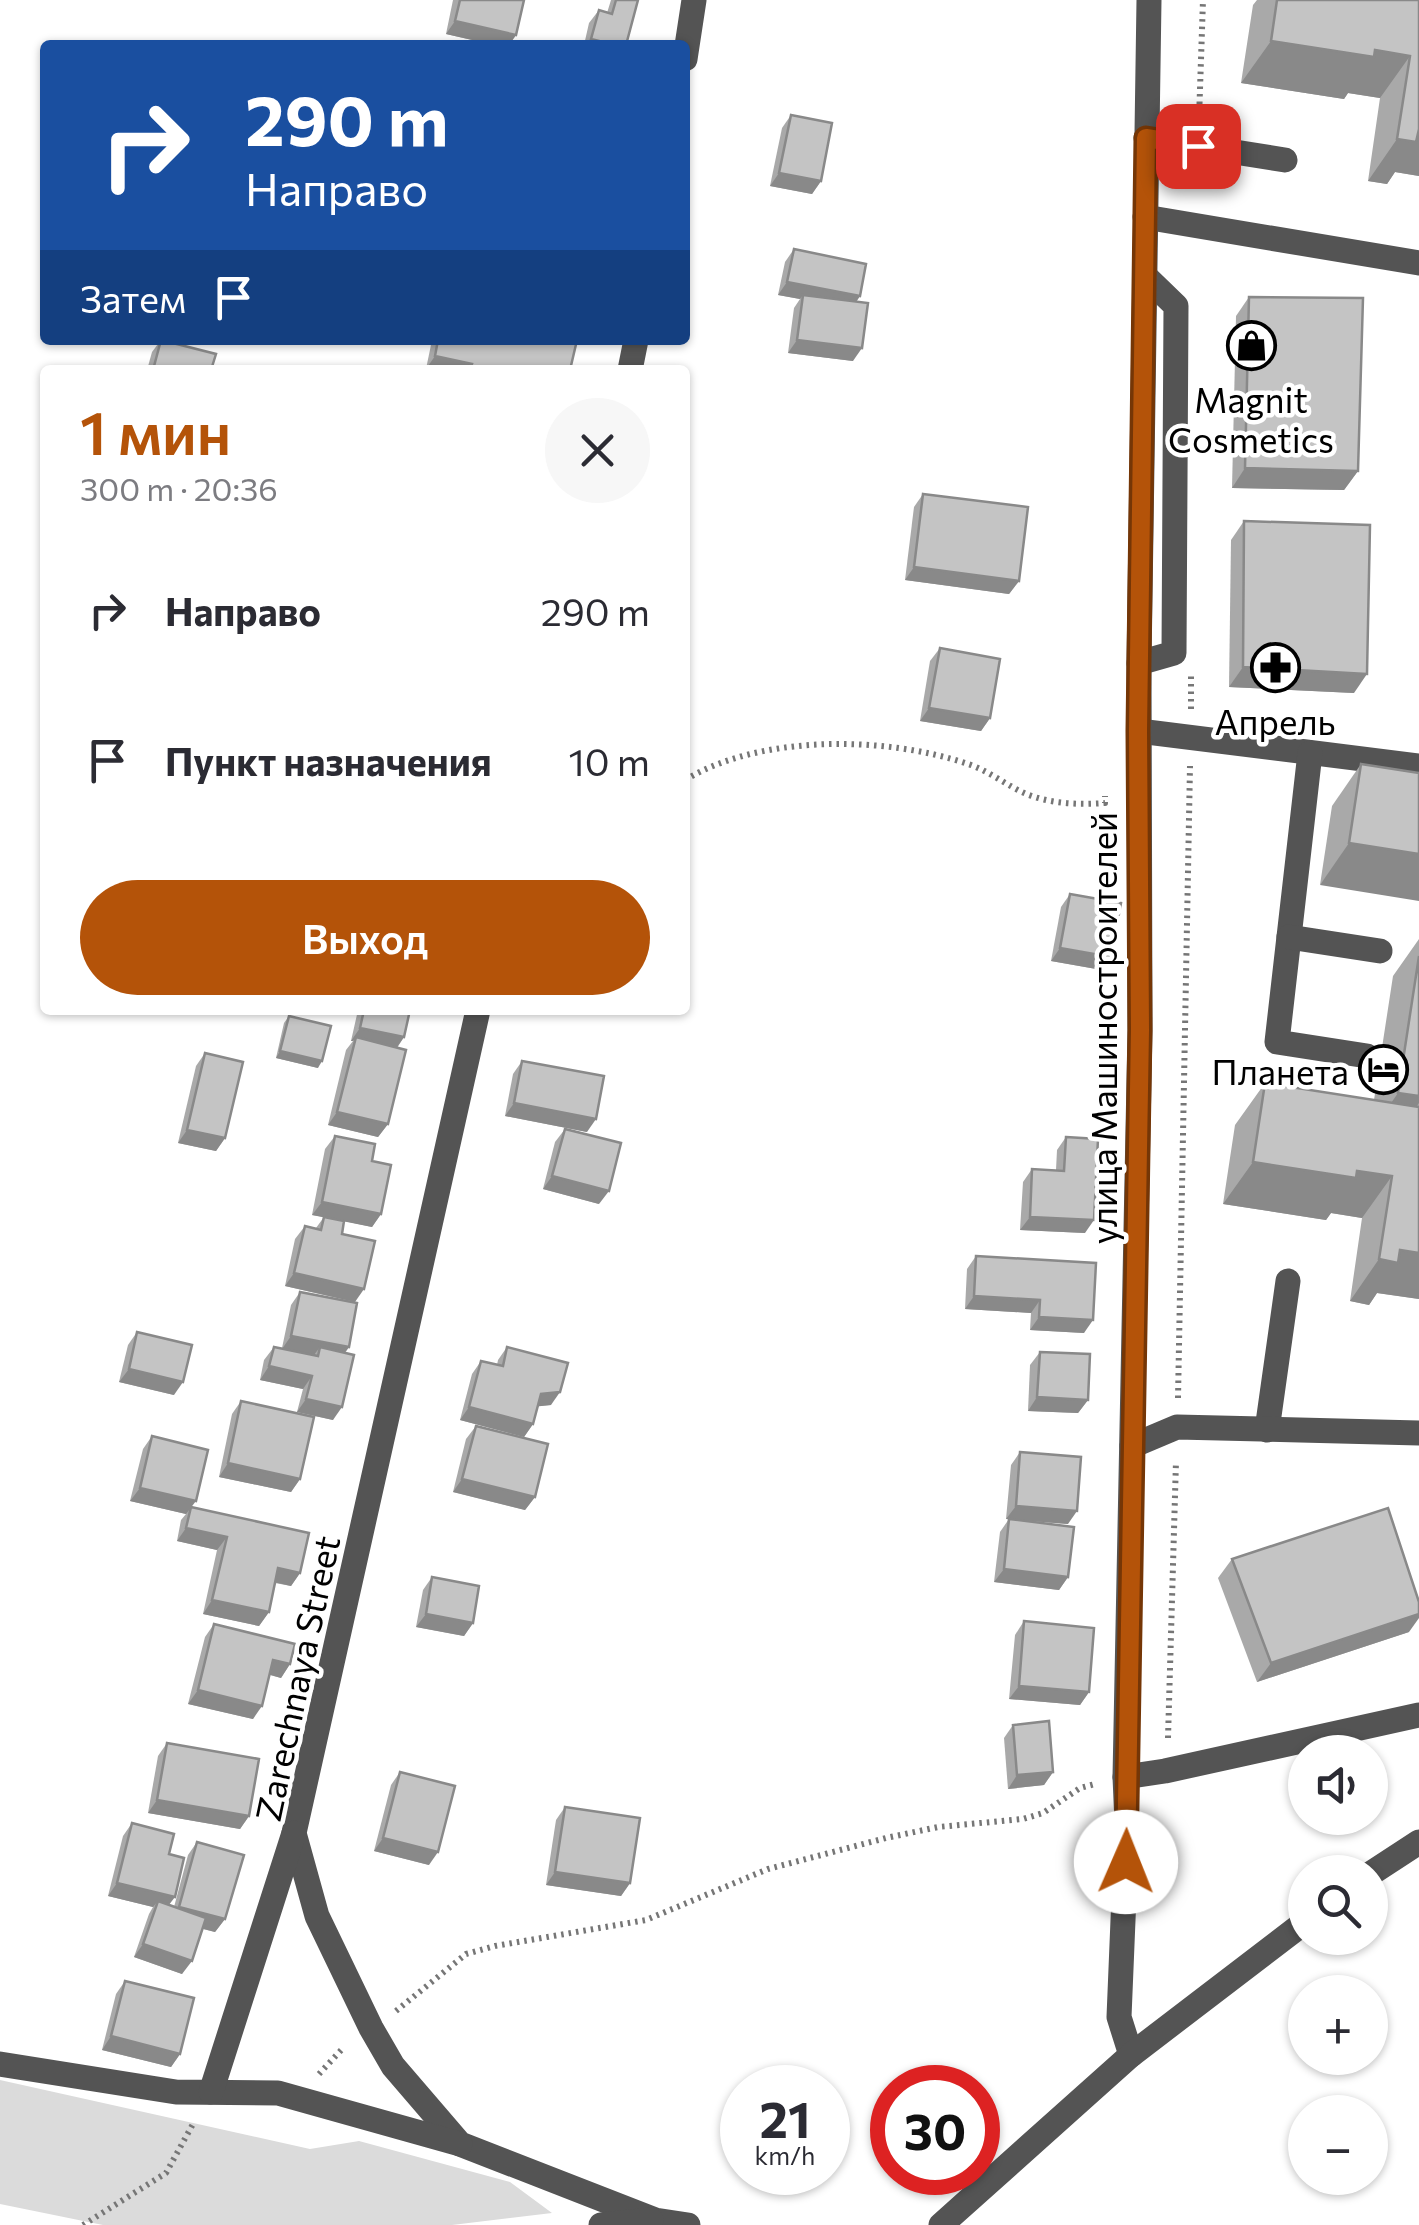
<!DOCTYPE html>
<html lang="ru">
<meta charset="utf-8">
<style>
:root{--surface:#fff;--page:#f7f7f7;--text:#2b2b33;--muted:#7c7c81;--accent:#b45309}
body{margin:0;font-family:Commissioner,sans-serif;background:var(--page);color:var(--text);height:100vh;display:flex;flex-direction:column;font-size:38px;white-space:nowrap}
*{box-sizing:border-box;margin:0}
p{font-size:32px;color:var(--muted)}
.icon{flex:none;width:55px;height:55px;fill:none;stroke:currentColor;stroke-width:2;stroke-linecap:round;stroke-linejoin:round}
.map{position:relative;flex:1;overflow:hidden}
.details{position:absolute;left:40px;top:365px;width:650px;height:650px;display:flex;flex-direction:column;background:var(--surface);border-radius:10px;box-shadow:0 2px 8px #0004}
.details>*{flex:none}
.top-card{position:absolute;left:40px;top:40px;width:650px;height:305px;border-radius:10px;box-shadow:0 2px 8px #0004;background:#1a4fa0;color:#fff;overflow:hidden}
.controls{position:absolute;left:1288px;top:1735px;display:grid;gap:20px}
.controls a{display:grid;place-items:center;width:100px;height:100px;border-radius:50%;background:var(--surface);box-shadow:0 2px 8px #0004;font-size:50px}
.speed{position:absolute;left:720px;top:2065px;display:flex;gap:20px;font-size:50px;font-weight:700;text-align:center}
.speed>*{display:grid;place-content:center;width:130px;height:130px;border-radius:50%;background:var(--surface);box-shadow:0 2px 8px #0004;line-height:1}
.speed small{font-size:25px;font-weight:400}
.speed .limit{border:15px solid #d22;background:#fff;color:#111}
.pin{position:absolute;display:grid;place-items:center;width:85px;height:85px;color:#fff;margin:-42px;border-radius:20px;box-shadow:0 5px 15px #0006}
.me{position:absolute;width:110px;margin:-55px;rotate:1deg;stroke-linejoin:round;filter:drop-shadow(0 0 8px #0008)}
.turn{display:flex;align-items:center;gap:35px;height:210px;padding:0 40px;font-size:45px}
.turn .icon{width:130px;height:130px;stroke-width:2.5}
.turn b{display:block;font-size:70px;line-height:85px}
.then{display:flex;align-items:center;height:95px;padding:0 40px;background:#0003;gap:20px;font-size:38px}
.round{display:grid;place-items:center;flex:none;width:105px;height:105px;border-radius:52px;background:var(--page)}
.head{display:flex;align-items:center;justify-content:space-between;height:170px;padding:0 40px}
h1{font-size:60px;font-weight:600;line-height:75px;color:var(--accent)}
.primary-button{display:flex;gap:20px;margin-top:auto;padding:20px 40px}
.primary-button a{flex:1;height:115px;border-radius:60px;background:var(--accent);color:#fff;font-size:40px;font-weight:600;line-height:115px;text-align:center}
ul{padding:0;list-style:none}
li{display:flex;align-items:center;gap:30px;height:150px;padding:0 40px}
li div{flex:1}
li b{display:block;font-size:38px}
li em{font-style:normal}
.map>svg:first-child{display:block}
</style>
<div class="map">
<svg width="1419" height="2225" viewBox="0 0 1419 2225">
<rect width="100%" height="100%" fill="#fff"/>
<path fill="#dbdbdb" d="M0,2080L310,2149L359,2141L510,2182L552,2213L452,2225H103L0,2204Z"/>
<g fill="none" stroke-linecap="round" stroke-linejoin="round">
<g stroke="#767676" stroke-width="6" stroke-dasharray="2.5 5" stroke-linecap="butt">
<path d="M1199,119L1203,0"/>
<path d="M1191,709V676"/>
<path d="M685,780C761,734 886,736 968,764C990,771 1008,787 1029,795C1053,804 1080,805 1105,803V796"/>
<path d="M1178,1398L1190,766"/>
<path d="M1168,1738L1176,1461"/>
<path d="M396,2011L466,1954L495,1946L646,1920L768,1869L886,1838L938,1827L1023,1819L1043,1813L1080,1788L1095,1784"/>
<path d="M319,2074L344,2047"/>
<path d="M83,2225L166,2173L193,2124"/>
</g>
<g stroke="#545454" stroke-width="25">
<path d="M685,59L694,0"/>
<path d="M1146,138L1285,160"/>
<path d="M1145,217L1419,263"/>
<path d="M630,370L636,340"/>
<path d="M1139,663L1174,653L1176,306L1145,276"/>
<path d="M1139,731L1419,766"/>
<path d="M1310,753L1277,1042L1367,1056"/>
<path d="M1289,937L1380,951"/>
<path d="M478,1010L294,1833L317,1916L371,2028L393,2066L460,2144L655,2220L688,2225"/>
<path d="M1267,1430L1288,1281"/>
<path d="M1132,1446L1177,1427L1419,1433"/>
<path d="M1125,1777L1165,1771L1419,1715"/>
<path d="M1370,1874L1419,1842"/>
<path d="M1131,2055L1119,2017L1127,1823L1125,1777L1140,1030L1139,663L1149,0"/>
<path d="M0,2064L176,2092L278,2093L460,2144"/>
<path d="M211,2092L294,1833"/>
<path d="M601,2225L651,2220"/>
<path d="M941,2225L1131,2055L1305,1922"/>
</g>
</g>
<g fill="#a9a9a9">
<path d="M453,0H524L516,35L509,45H494L446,34Z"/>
<path d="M611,0H638L626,45H584L589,23L599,10L607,13Z"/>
<path d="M1257,0H1419V176L1395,172L1387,184L1368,181L1380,98L1348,93L1344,99L1241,83L1253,5Z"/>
<path d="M791,115L821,181L812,194L770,186L782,128Z"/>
<path d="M794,249L860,296L856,302L853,361L788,353L794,308L800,299L778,295L785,262Z"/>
<path d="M1249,297L1358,471L1344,490L1232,488L1236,316Z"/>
<path d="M161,340L211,370H147L152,352Z"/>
<path d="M432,340H577L570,370H431L426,369Z"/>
<path d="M923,494L1019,581L1009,594L905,580L914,507Z"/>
<path d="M1244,521L1354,693L1229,687L1231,540Z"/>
<path d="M940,648L990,718L981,731L920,721L930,661Z"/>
<path d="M1361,764L1419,773L1320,885L1332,806Z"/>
<path d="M1070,894L1102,970L1051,961L1061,907Z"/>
<path d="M1419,939V1299L1377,1293L1369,1305L1350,1301L1362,1218L1331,1213L1326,1220L1223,1204L1235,1125L1265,1083L1374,1100L1393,976Z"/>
<path d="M358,1010H410L404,1037L397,1048L388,1124L378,1137L328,1125L346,1050L353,1041H351Z"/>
<path d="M289,1016L318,1068L276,1058L284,1023Z"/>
<path d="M205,1053L225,1138L216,1151L178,1143L196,1066Z"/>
<path d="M522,1061L587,1132L505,1116L513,1074Z"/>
<path d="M565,1129L599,1204L543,1189L555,1142Z"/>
<path d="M335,1136L372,1161L381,1214L372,1227L344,1221L342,1234L355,1302L285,1286L295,1239L305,1226L316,1228L324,1217L312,1215L325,1149Z"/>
<path d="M1066,1137L1085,1233L1020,1230L1023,1182L1032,1169L1056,1170L1057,1150Z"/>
<path d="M976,1256L1096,1263L1084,1333L1030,1330L1031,1313L965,1309L967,1269Z"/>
<path d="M300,1292L349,1347L345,1353L333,1420L297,1412L303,1389L260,1380L264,1360L274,1347L282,1348L291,1305Z"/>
<path d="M137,1332L174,1395L119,1382L128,1345Z"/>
<path d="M507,1347L551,1405L538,1406L533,1424L524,1437L460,1420L472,1374L481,1361L497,1365L498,1360Z"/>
<path d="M1040,1352L1088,1400L1078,1413L1028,1411L1030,1365Z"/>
<path d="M241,1401L300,1479L291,1492L219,1477L232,1414Z"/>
<path d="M476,1426L535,1497L525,1510L453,1492L466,1439Z"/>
<path d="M152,1436L191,1508L300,1573L291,1586L275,1583L269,1612L259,1626L203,1614L217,1550L177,1541L181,1520L186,1514L130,1501L143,1449Z"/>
<path d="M1020,1452L1068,1524L1011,1520L1068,1577L1059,1590L994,1582L1000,1532L1009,1519H1006L1011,1465Z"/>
<path d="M1232,1559L1409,1632L1257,1682L1218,1578Z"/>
<path d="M432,1577L473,1623L464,1636L416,1627L423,1590Z"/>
<path d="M1024,1621L1089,1692L1080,1705L1009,1699L1015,1635Z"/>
<path d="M214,1624L290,1664L281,1678L270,1675L253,1719L188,1704L205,1637Z"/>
<path d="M1013,1725L1053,1772L1044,1785L1008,1789L1004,1738Z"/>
<path d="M167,1743L249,1816L240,1829L148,1813L158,1756Z"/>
<path d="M400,1772L429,1865L374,1851L391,1785Z"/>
<path d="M565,1807L630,1883L621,1896L546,1885L556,1820Z"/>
<path d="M132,1823L169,1854V1905L174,1907L188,1855L197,1842L225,1919L215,1932L203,1929L182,1974L134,1957L149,1914L153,1907L108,1896L123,1836Z"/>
<path d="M125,1981L180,2054L171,2067L102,2050L116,1994Z"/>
</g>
<g fill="#898989">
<path d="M455,21L516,35L509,45H494L446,34Z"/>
<path d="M591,39L615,45H587Z"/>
<path d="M1271,41L1375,50L1410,56L1380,98L1348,93L1344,99L1241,83Z"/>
<path d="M1419,129V176L1395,172L1387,184L1368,181L1397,139Z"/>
<path d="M779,173L821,181L812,194L770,186Z"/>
<path d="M787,282L860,296L851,309L803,295L800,299L778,295Z"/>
<path d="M797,340L862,348L853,361L788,353Z"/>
<path d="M435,356L472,364L467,370L426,369Z"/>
<path d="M1245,468L1358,471L1344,490L1232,488Z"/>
<path d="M914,567L1019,581L1009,594L905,580Z"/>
<path d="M1243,667L1367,674L1354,693L1229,687Z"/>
<path d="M929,708L990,718L981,731L920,721Z"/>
<path d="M1349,843L1419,854V901L1320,885Z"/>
<path d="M1060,948L1111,957L1102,970L1051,961Z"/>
<path d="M360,1028L404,1037L395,1050L356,1037L353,1041H351Z"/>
<path d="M280,1051L322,1061L318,1068L276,1058Z"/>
<path d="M1398,1093L1419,1096V1103L1394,1139L1369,1135Z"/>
<path d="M514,1103L596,1119L587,1132L505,1116Z"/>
<path d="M337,1112L388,1124L378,1137L328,1125Z"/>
<path d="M187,1130L225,1138L216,1151L178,1143Z"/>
<path d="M1253,1162L1357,1171L1392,1176L1362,1218L1331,1213L1326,1220L1223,1204Z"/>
<path d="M552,1176L609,1191L599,1204L543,1189Z"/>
<path d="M322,1202L381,1214L372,1227L312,1215Z"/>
<path d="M1030,1217L1094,1220L1085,1233L1020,1230Z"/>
<path d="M1400,1250L1419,1253V1299L1377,1293L1369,1305L1350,1301L1379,1259Z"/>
<path d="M294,1273L364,1289L355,1302L285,1286Z"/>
<path d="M974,1296L1040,1300L1031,1313L965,1309Z"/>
<path d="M1039,1317L1093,1320L1084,1333L1030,1330Z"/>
<path d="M291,1336L349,1347L339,1360L320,1347L314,1355L282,1349Z"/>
<path d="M269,1366L312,1376L303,1389L260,1380Z"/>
<path d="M129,1369L183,1382L174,1395L119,1382Z"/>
<path d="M560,1392L551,1405L532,1407L541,1394Z"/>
<path d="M1037,1397L1088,1400L1078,1413L1028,1411Z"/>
<path d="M306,1399L342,1407L333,1420L297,1412Z"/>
<path d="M469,1407L533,1424L524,1437L460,1420Z"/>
<path d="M228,1463L300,1479L291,1492L219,1477Z"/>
<path d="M462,1479L535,1497L525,1510L453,1492Z"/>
<path d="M140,1488L196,1501L186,1514L130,1501Z"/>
<path d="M1016,1506L1077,1511L1068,1524L1006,1519Z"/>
<path d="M186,1528L227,1537L217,1550L177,1541Z"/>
<path d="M278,1568L300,1573L291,1586L269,1581Z"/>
<path d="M1004,1569L1068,1577L1059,1590L994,1582Z"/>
<path d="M212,1600L269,1612L259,1626L203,1614Z"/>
<path d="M426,1614L473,1623L464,1636L416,1627Z"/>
<path d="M1419,1614V1618L1409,1632L1257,1682L1271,1663Z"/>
<path d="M273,1660L290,1664L281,1678L264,1673Z"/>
<path d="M1019,1686L1089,1692L1080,1705L1009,1699Z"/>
<path d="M198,1690L262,1706L253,1719L188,1704Z"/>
<path d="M1053,1772L1044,1785L1008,1789L1017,1775Z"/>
<path d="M157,1800L249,1816L240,1829L148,1813Z"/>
<path d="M383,1838L438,1852L429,1865L374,1851Z"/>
<path d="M555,1872L630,1883L621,1896L546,1885Z"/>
<path d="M117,1883L175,1897L165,1910L158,1901L153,1907L108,1896Z"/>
<path d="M179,1907L225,1919L215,1932L170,1920Z"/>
<path d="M143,1944L192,1961L182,1974L134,1957Z"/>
<path d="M111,2036L180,2054L171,2067L102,2050Z"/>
</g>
<g fill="#c4c4c4" stroke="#898989" stroke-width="2.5">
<path d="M460,0H524L516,35L455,21Z"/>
<path d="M616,0H638L626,45H615L591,39L599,10L612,14Z"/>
<path d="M1277,0H1419V129L1416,142L1397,139L1410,56L1375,50L1374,57L1271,41Z"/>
<path d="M791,115L832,123L821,181L779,173Z"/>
<path d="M794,249L866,264L860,296L787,282Z"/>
<path d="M803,295L868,303L862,348L797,340Z"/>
<path d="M1249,297L1363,298L1358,471L1245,468Z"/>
<path d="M161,340L216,354L211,370H153Z"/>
<path d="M438,340H577L570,370H470L472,364L435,356Z"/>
<path d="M923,494L1028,507L1019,581L914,567Z"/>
<path d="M1244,521L1370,525L1367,674L1243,667Z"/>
<path d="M940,648L1000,659L990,718L929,708Z"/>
<path d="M1361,764L1419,773V854L1349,843Z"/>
<path d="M1070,894L1121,903L1111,957L1060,948Z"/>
<path d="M1419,956V1096L1398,1093Z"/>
<path d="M364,1010H410L404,1037L360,1028Z"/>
<path d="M289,1016L331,1026L322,1061L280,1051Z"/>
<path d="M356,1037L406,1050L388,1124L337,1112Z"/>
<path d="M205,1053L243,1062L225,1138L187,1130Z"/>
<path d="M522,1061L604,1076L596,1119L514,1103Z"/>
<path d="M1265,1083L1419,1107V1253L1400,1250L1398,1263L1379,1259L1392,1176L1357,1171L1356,1178L1253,1162Z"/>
<path d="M565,1129L621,1143L609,1191L552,1176Z"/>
<path d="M335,1136L375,1144L372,1161L391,1165L381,1214L322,1202Z"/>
<path d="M1066,1137L1098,1139L1094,1220L1030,1217L1032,1169L1064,1171Z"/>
<path d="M324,1217L344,1221L342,1234L375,1241L364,1289L294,1273L305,1226L321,1230Z"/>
<path d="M976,1256L1096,1263L1093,1320L1039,1317L1040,1300L974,1296Z"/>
<path d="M300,1292L357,1303L349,1347L291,1336Z"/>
<path d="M137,1332L192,1345L183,1382L129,1369Z"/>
<path d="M274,1347L318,1356L320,1347L354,1355L342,1407L306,1399L312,1376L269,1366Z"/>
<path d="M507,1347L568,1363L560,1392L541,1394L533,1424L469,1407L481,1361L503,1366Z"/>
<path d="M1040,1352L1090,1354L1088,1400L1037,1397Z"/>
<path d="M241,1401L314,1417L300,1479L228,1463Z"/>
<path d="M476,1426L548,1444L535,1497L462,1479Z"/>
<path d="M152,1436L208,1450L196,1501L140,1488Z"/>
<path d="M1020,1452L1081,1457L1077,1511L1016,1506Z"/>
<path d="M191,1507L309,1533L300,1573L278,1568L269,1612L212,1600L227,1537L186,1528Z"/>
<path d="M1388,1508L1419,1602V1614L1271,1663L1232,1559Z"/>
<path d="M1009,1519L1074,1527L1068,1577L1004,1569Z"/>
<path d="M432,1577L479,1586L473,1623L426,1614Z"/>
<path d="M1024,1621L1094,1628L1089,1692L1019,1686Z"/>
<path d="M214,1624L295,1644L290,1664L273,1660L262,1706L198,1690Z"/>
<path d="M1049,1721L1053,1772L1017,1775L1013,1725Z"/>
<path d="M167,1743L259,1759L249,1816L157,1800Z"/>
<path d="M400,1772L455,1786L438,1852L383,1838Z"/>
<path d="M565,1807L640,1818L630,1883L555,1872Z"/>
<path d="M132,1823L174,1834L169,1854L184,1858L175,1897L117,1883Z"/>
<path d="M197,1842L244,1855L225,1919L179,1907Z"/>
<path d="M158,1901L206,1918L192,1961L143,1944Z"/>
<path d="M125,1981L194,1998L180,2054L111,2036Z"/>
</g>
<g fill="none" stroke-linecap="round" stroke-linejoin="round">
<defs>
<path id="route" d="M1126,1862L1140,1030L1138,731L1146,138L1198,146"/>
</defs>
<use href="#route" stroke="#753606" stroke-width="25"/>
<use href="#route" stroke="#b45309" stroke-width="18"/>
</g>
<defs>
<symbol id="shop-ring" viewBox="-11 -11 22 22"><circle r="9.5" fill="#fff" stroke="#000" stroke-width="1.5"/><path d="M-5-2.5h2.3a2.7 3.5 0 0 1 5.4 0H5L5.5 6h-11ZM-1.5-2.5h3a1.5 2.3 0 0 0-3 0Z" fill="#000"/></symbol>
<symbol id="pharmacy-ring" viewBox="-11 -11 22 22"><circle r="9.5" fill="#fff" stroke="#000" stroke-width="1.5"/><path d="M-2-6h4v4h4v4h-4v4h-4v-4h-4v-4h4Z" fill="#000"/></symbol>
<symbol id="hotel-ring" viewBox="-11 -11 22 22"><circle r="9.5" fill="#fff" stroke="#000" stroke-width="1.5"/><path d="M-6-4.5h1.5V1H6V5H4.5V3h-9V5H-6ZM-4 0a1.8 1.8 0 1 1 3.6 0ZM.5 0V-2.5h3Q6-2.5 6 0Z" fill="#000"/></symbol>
</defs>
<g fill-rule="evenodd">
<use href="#shop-ring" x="1224" y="318" width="55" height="55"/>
<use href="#pharmacy-ring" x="1248" y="640" width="55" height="55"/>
<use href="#hotel-ring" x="1356" y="1042" width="55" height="55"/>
</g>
<g text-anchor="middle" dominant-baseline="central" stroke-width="9" stroke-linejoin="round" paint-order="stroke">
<g font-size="35" fill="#000" stroke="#fff">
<text x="1251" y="398">Magnit<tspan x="1251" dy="40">Cosmetics</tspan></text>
<text x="1275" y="720">Апрель</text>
<text x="1349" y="1070" text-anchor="end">Планета</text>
</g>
<g font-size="35" fill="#000" stroke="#fff">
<text transform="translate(1102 1028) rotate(-90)">улица Машиностроителей</text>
<text transform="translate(296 1678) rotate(-78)">Zarechnaya Street</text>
</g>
</g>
</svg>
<div class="controls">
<a><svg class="icon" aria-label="sound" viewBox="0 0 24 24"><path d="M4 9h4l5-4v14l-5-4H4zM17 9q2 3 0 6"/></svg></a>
<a><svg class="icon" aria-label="search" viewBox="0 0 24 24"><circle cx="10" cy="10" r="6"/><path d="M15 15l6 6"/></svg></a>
<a>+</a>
<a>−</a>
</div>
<div class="speed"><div>21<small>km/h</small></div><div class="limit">30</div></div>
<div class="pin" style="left:1198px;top:146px;background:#d93025"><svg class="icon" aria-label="arrive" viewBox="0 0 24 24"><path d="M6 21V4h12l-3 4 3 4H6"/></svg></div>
<svg class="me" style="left:1126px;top:1862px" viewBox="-20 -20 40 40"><circle r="19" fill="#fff"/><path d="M0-13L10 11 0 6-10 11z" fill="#b45309"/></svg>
<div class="top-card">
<div class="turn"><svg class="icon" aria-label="right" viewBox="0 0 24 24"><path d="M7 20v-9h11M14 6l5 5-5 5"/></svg><div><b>290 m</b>Направо</div></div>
<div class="then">Затем<svg class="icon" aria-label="arrive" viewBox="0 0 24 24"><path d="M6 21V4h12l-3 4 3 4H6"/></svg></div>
</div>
<section class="details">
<div class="head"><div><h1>1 мин</h1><p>300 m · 20:36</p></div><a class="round"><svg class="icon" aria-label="close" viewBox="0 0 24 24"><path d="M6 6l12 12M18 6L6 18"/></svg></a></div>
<ul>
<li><svg class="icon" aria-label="right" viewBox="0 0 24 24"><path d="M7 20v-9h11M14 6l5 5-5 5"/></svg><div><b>Направо</b></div><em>290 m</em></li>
<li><svg class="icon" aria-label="arrive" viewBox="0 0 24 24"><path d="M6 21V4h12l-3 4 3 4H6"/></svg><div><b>Пункт назначения</b></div><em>10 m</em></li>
</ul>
<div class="primary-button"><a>Выход</a></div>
</section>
</div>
